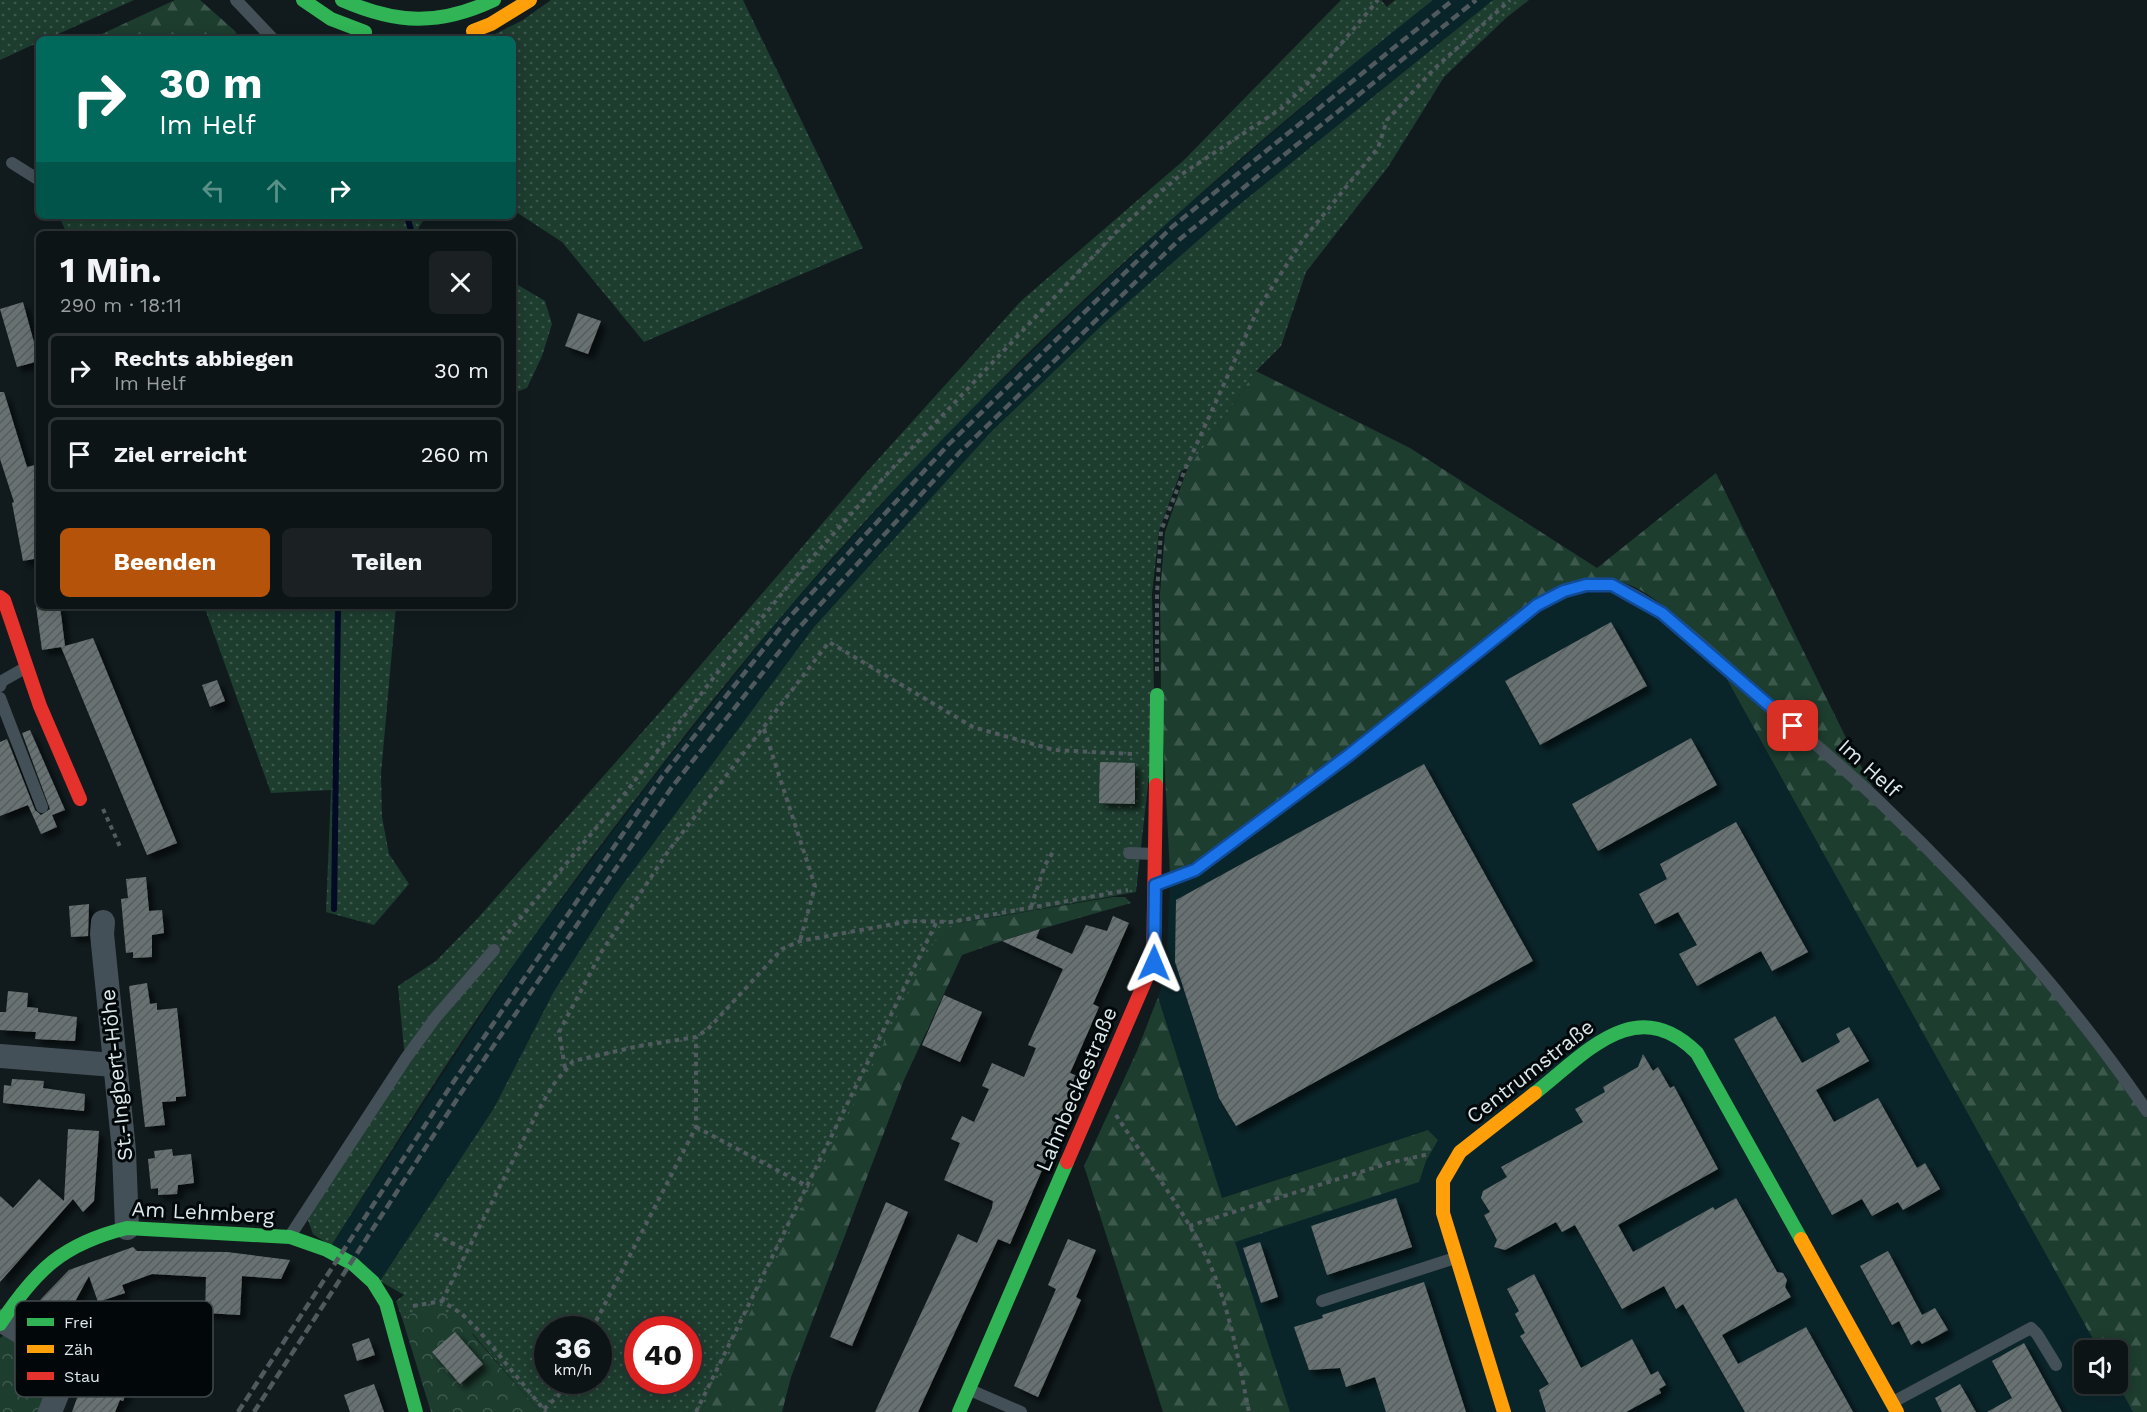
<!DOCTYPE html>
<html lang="de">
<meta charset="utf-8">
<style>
:root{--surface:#0d1416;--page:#1b2123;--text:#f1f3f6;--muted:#9a9ea1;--line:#2d3335;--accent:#b45309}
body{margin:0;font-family:"Work Sans",sans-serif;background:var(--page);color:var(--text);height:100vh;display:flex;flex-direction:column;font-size:22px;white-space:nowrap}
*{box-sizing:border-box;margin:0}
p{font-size:20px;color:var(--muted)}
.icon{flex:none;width:33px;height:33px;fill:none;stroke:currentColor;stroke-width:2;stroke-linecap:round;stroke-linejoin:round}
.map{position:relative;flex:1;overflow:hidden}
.drawer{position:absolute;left:36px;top:231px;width:480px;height:378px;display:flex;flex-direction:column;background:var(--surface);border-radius:9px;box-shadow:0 3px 15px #0003,0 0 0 2px var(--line)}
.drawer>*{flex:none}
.hud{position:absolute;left:36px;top:36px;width:480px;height:183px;border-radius:9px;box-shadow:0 3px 15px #0003,0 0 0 2px var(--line);background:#00695c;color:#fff;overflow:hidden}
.fabs{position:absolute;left:2074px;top:1340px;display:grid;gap:12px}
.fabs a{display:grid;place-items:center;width:54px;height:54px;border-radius:9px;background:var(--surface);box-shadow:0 3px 15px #0003,0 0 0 2px var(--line);font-size:30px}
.speed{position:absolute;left:534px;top:1316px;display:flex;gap:12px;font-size:30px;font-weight:700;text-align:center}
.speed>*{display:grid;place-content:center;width:78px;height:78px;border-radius:50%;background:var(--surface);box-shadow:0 3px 15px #0003,0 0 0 2px var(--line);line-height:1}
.speed small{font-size:15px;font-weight:400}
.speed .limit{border:9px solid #d22;background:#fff;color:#111}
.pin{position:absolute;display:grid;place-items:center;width:51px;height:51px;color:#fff;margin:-26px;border-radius:12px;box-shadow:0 3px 9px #0006}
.me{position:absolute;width:66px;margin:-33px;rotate:1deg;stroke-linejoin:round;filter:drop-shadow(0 0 4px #0008)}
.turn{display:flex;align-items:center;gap:21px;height:126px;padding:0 24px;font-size:27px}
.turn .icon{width:78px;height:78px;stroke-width:2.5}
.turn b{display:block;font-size:42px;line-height:51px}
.lanes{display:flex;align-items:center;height:57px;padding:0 24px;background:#0003;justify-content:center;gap:30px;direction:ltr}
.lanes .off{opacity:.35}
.round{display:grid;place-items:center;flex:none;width:63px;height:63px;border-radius:9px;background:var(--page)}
.overview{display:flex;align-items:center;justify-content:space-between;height:102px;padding:0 24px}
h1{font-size:36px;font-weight:700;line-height:45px}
.action{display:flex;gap:12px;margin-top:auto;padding:12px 24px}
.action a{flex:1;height:69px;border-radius:9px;background:var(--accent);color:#fff;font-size:24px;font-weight:700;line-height:69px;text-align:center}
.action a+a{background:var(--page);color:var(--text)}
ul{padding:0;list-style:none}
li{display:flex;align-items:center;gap:18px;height:75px;margin:0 12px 9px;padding:0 12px;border:3px solid var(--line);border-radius:9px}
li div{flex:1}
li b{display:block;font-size:22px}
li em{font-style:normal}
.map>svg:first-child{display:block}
</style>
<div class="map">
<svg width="2147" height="1412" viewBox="0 0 2147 1412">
<defs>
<pattern id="grass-dots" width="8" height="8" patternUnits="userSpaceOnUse" patternTransform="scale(1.5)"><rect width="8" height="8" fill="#1d3d2f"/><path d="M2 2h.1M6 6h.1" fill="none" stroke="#3d594d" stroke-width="1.8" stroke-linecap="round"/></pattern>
<pattern id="forest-firs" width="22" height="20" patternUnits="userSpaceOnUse" patternTransform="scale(1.5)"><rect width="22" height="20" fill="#1d3d2f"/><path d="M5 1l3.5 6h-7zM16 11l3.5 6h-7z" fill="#3d594d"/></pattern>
<pattern id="park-crowns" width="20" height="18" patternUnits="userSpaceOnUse" patternTransform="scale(1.5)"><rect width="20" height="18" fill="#1d3d2f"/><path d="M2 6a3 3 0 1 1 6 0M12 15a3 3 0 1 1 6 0" fill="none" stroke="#3d594d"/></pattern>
<pattern id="building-hatch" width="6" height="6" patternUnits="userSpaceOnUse" patternTransform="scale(1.5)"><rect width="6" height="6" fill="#697273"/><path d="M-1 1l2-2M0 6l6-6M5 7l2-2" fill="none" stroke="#565c5c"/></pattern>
<filter id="shadow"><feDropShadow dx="5.5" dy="5.5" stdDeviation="3" flood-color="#0009"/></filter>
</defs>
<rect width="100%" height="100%" fill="#111b1e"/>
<g fill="#0a252a">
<path d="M1433,0H1493L1229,213L1102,325L991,432L814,627L615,895L553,993L494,1108L380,1281L331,1246L523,951L657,773L781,617L941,438L1167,223L1367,52Z"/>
<path d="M1613,578L1664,606L1709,647L2099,1350H2085V1383H2117L2133,1412H1290L1234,1242L1418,1182L1426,1161L1438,1140L1428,1130L1221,1198L1158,997L1166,973L1170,874L1534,600L1559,586L1584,579Z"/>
</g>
<g fill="url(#grass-dots)" fill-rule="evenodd">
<path d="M0,0H134L47,39H39V42L0,60Z"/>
<path d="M551,0H743L863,248L644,342L562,242L513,210V39H485L523,20Z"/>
<path d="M1341,0H1381L1387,7L1395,0H1433C1199,185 973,390 781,617C691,724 605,837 524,950C456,1046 394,1147 331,1246L313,1234L306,1215L411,1060L404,1049L398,986L436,961L478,918L668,703L864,475L1021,301L1184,160Z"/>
<path d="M1493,0H1529L1506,18L1444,77L1388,167L1306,272L1281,346L1256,371L1190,467L1181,471L1159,531L1152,594L1154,695L1151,758L1136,892L960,923L838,1139L701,1412H540L473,1334L403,1321L396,1301L404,1295L380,1281L494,1108L553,993L615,895L814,627L991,432L1102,325L1229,213ZM548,1329H598V1380H548ZM638,1329H688V1380H638Z"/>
<path d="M59,216L146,221L157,216H426L415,234H67Z"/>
<path d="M513,282L545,301L552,324L542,356L527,388L513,393Z"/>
<path d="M204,606H396L381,774L382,817L389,854L409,884L374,925L326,912L331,790L271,793Z"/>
</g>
<g fill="url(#forest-firs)">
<path d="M175,0H200L235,31L239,39H91Z"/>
<path d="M1256,371L1410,448L1597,568L1716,473L1851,748L1883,805L2004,930L2147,1115V1412H2133L2117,1383L2118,1350H2099L1709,647C1647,590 1619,555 1534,600L1350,750L1226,845L1170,874L1161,694L1160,593L1165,532L1186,472Z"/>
<path d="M1113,897H1125L1131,903L1013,937L962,955L904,1080L791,1377L782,1412H701L935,940L949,928L960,923Z"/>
<path d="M1158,997L1222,1198L1428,1130L1438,1140L1426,1161L1419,1182L1235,1242L1290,1412H1163L1084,1166L1137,1051Z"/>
</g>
<g fill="url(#park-crowns)">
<path d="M422,1310H439L458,1318L540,1412H431L403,1321L411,1314Z"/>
<path d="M7,1333L55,1357L44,1412H0V1338Z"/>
</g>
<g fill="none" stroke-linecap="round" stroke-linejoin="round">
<g stroke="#040a25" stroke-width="6">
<path d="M407,216L412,234"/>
<path d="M334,909L338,606"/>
</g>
</g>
<g fill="url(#building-hatch)" filter="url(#shadow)">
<path d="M23,302L39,361L17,367L0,309Z"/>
<path d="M578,313L601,321L588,354L565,346Z"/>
<path d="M0,392H4L27,467L39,464V558L23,561L12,503L14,502L0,459Z"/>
<path d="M36,606H60L65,646L93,638L177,843L147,855L61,647L42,650Z"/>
<path d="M1611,622L1647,686L1540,745L1505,681Z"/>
<path d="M217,680L225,701L210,707L202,685Z"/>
<path d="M30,730L65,810L52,815L57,827L41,834L28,805L0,816V742L7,739L35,810L41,815L50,809L22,733Z"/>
<path d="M1691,738L1717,785L1598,851L1572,804Z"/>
<path d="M1100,762L1135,763V804L1099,803Z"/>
<path d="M1424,764L1533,961L1236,1126L1219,1098L1175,962L1176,900Z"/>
<path d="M1736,822L1808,952L1772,971L1761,951L1697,986L1679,954L1697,945L1678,912L1655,924L1639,894L1667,879L1660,864Z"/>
<path d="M146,877L149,911L162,910L164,933L152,935V957L133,958V952L126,953L121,899L128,898L126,879Z"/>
<path d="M89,904L88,936L71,937L69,906Z"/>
<path d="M1113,916L1129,923L1093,1004L1099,1007L1070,1073L1082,1078L1010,1244L998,1239L918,1412H875L958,1234L977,1243L992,1208L993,1201L944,1180L960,1143L951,1139L962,1116L974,1122L989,1089L982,1086L992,1063L1024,1077L1036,1048L1028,1045L1063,969L1002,941L1040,929L1036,938L1072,954L1086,925L1107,931Z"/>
<path d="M147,983L150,1004L157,1003V1010L177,1008L186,1096L176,1097V1101L162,1102L165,1125L145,1127L129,986Z"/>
<path d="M8,991L28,993L27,1007L38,1008V1012L77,1017L75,1041L35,1039L36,1032L0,1030V1012H6Z"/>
<path d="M944,995L982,1012L960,1062L922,1045Z"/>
<path d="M1775,1016L1802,1063L1840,1042L1836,1034L1849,1027L1869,1061L1816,1090L1834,1122L1878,1098L1917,1168L1925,1163L1940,1189L1903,1210L1898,1202L1872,1216L1862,1199L1832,1215L1734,1039Z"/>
<path d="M1643,1054L1653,1071L1658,1067L1670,1088L1674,1086L1718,1169L1618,1225L1633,1252L1713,1207L1715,1210L1736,1198L1777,1272L1783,1273L1787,1280L1785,1287L1791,1297L1722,1335L1738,1364L1806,1327L1853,1412H1745L1683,1304L1676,1309L1664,1286L1622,1309L1575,1225L1562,1232L1556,1222L1505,1250L1494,1247L1497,1240L1484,1215L1490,1212L1481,1198L1483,1191L1507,1177L1501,1167L1583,1122L1575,1109L1605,1092L1603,1087L1638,1067Z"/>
<path d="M12,1079L44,1081L43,1088L85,1094L84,1111L3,1103L4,1085L11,1086Z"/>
<path d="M68,1129L99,1131L94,1201L83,1212L73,1199L0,1282V1196L13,1208L39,1179L64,1201Z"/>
<path d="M172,1149L173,1156L191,1154L194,1183L178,1185L177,1194L158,1195V1188L151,1189L148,1159L155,1158L154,1151Z"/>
<path d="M1396,1198L1412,1247L1327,1275L1311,1226Z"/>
<path d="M886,1202L908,1212L852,1346L830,1337Z"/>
<path d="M1068,1239L1096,1250L1076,1297L1081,1300L1038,1397L1014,1386L1056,1289L1048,1285Z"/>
<path d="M1260,1242L1278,1297L1261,1303L1243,1248Z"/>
<path d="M133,1247L137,1251L227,1252L290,1260L281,1279L242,1276L240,1315L205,1313L206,1277L152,1274L122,1285L125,1293L98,1302L89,1276L56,1336L28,1320L41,1299L69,1270Z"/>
<path d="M1888,1251L1922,1315L1935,1308L1948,1330L1922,1344L1919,1340L1911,1345L1899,1321L1892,1325L1860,1266Z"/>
<path d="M1534,1274L1581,1368L1632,1339L1651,1375L1658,1371L1666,1385L1659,1389L1661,1393L1626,1412H1546L1539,1390L1549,1384L1520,1336L1525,1333L1515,1314L1519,1311L1507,1289Z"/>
<path d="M1424,1282L1466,1412H1386L1375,1377L1346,1387L1340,1368L1309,1370L1294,1327L1323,1318L1322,1315Z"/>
<path d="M455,1332L483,1364L460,1384L432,1352Z"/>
<path d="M369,1338L375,1355L357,1361L352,1344Z"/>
<path d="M2024,1343L2062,1412H1987L2012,1398L1992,1361Z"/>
<path d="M88,1367L130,1384L123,1401L120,1400L115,1412H72Z"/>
<path d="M374,1384L384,1412H350L344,1395Z"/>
<path d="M1960,1384L1976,1412H1942L1935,1398Z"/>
</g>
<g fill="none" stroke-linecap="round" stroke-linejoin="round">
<g stroke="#515a5f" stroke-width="4" stroke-dasharray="4.5 4.5" stroke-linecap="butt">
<path d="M1157,671V593L1161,531L1184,472L1258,309L1302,241L1378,148L1387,120L1434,69L1510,0"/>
<path d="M764,729L815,886L800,941"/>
<path d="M103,809L121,849"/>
<path d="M1031,907L1045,865L1053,852"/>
<path d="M502,940L623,796L724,664L802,569L887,474L1119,229L1179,176L1282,108L1307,84L1378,0"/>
<path d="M565,1068L559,1032L602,951L669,850L829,642L973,727L1054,750L1132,754"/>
<path d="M1116,1115C1150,1168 1193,1220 1216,1279C1232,1321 1240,1368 1249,1412"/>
<path d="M696,1127L809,1187"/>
<path d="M1189,1226L1389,1163L1429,1154"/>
<path d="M435,1234L467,1251"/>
<path d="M442,1301L539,1109L553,1085L573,1061L639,1046L696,1037L708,1029L782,949L800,941L911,921L951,922L1128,890"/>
<path d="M413,1306L442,1301L462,1314L480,1332L546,1412"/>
<path d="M592,1329L696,1127V1037"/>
<path d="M544,1409L558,1396L566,1380"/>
<path d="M696,1412L937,921"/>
</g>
<g stroke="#445057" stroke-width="12">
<path d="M236,0L273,39"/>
<path d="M12,163L39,180"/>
<path d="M0,686L2,681L25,668"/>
<path d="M0,698L42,807"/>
<path d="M1129,853L1154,854"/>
<path d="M1156,885L1195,870L1349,755L1537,605C1559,593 1588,577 1614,586C1662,603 1719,661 1758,695C1800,732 1844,767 1884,806C1981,899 2071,1000 2147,1111"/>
<path d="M290,1236L406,1058L436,1017L494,950"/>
<path d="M1322,1301L1455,1258"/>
<path d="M970,1390L1021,1412"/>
<path d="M1893,1402L2031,1328L2037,1334L2056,1365"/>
</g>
<g stroke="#445057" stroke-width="24">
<path d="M103,922L102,934L124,1151L127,1228"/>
<path d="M0,1056L114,1065"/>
<path d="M2,1321L56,1353C71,1371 57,1393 50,1412"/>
</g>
<g stroke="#30b455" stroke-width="14">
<path d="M303,0L331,19L365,32"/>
<path d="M342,0C397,24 439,26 494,0"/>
<path d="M1156,785L1157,695"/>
<path d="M1535,1093C1586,1053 1636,992 1697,1053L1801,1239"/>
<path d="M0,1324C36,1270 62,1244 127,1228L290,1237L327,1250L353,1264L373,1282L386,1303L416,1412"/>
<path d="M959,1412L1067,1162"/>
</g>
<g stroke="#ff9f0a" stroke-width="14">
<path d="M473,31L491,24L530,0"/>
<path d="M1801,1239L1897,1412"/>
<path d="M1504,1412L1443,1213V1181L1460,1152L1535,1093"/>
</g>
<g stroke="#e5322d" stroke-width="14">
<path d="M0,597L4,600L40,706L80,799"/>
<path d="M1067,1162L1153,963L1156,785"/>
</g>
<g stroke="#50595e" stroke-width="4.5" stroke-dasharray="9 4.5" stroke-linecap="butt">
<path d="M238,1412L450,1087L661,778L785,622L949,444L1172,227L1453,0"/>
<path d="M254,1412L461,1093L672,787L795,632L959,453L1180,239L1476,0"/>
</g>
</g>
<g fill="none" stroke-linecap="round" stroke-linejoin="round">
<defs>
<path id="route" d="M1154,963L1155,885L1195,870L1349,755L1537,605L1564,591L1586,585H1612L1662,613L1793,726"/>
</defs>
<use href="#route" stroke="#114b97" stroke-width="15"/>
<use href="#route" stroke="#1a73e8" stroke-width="10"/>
</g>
<g text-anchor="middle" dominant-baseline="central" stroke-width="6" stroke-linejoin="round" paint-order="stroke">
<g font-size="21" fill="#dce7ea" stroke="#020709">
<text transform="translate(1870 768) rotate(42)">Im Helf</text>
<text transform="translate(1530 1071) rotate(-38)">Centrumstraße</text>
<text transform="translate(116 1075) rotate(-96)">St.-Ingbert-Höhe</text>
<text transform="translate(1076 1089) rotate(-67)">Lahnbeckestraße</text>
<text transform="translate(203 1212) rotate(3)">Am Lehmberg</text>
</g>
</g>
<rect x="15" y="1301" width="198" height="96" rx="9" fill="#020709" stroke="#434a4c" stroke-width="1.5"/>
<rect x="27" y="1318" width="27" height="8" fill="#30b455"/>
<rect x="27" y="1345" width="27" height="8" fill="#ff9f0a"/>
<rect x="27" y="1372" width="27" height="8" fill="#e5322d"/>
<g font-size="16" fill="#dce7ea">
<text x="64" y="1328">Frei</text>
<text x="64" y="1355">Zäh</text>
<text x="64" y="1382">Stau</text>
</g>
</svg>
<div class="fabs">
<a><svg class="icon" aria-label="sound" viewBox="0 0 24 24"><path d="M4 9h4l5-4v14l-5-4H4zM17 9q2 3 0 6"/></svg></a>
</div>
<div class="speed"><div>36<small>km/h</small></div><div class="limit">40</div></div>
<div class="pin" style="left:1793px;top:726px;background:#d93025"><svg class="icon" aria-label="arrive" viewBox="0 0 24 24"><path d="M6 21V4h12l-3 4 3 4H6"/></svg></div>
<svg class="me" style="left:1154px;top:963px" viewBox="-20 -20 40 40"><path d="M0-17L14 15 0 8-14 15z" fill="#1a73e8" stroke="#fff" stroke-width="4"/></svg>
<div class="hud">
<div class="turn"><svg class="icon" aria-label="right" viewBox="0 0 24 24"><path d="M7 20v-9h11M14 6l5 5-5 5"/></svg><div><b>30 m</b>Im Helf</div></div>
<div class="lanes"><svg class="icon off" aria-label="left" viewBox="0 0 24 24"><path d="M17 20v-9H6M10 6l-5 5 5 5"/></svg><svg class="icon off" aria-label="ahead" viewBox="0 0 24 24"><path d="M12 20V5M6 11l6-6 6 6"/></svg><svg class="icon" aria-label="right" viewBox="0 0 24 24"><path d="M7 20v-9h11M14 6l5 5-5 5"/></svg></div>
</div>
<section class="drawer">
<div class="overview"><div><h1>1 Min.</h1><p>290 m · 18:11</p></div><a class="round"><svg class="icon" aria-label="close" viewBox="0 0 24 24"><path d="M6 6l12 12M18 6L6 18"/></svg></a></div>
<ul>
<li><svg class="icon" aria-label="right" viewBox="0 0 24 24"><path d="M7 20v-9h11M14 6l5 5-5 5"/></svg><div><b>Rechts abbiegen</b><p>Im Helf</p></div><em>30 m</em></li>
<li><svg class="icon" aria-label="arrive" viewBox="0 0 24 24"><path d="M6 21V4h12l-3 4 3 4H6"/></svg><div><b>Ziel erreicht</b></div><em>260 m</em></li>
</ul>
<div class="action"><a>Beenden</a><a>Teilen</a></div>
</section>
</div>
